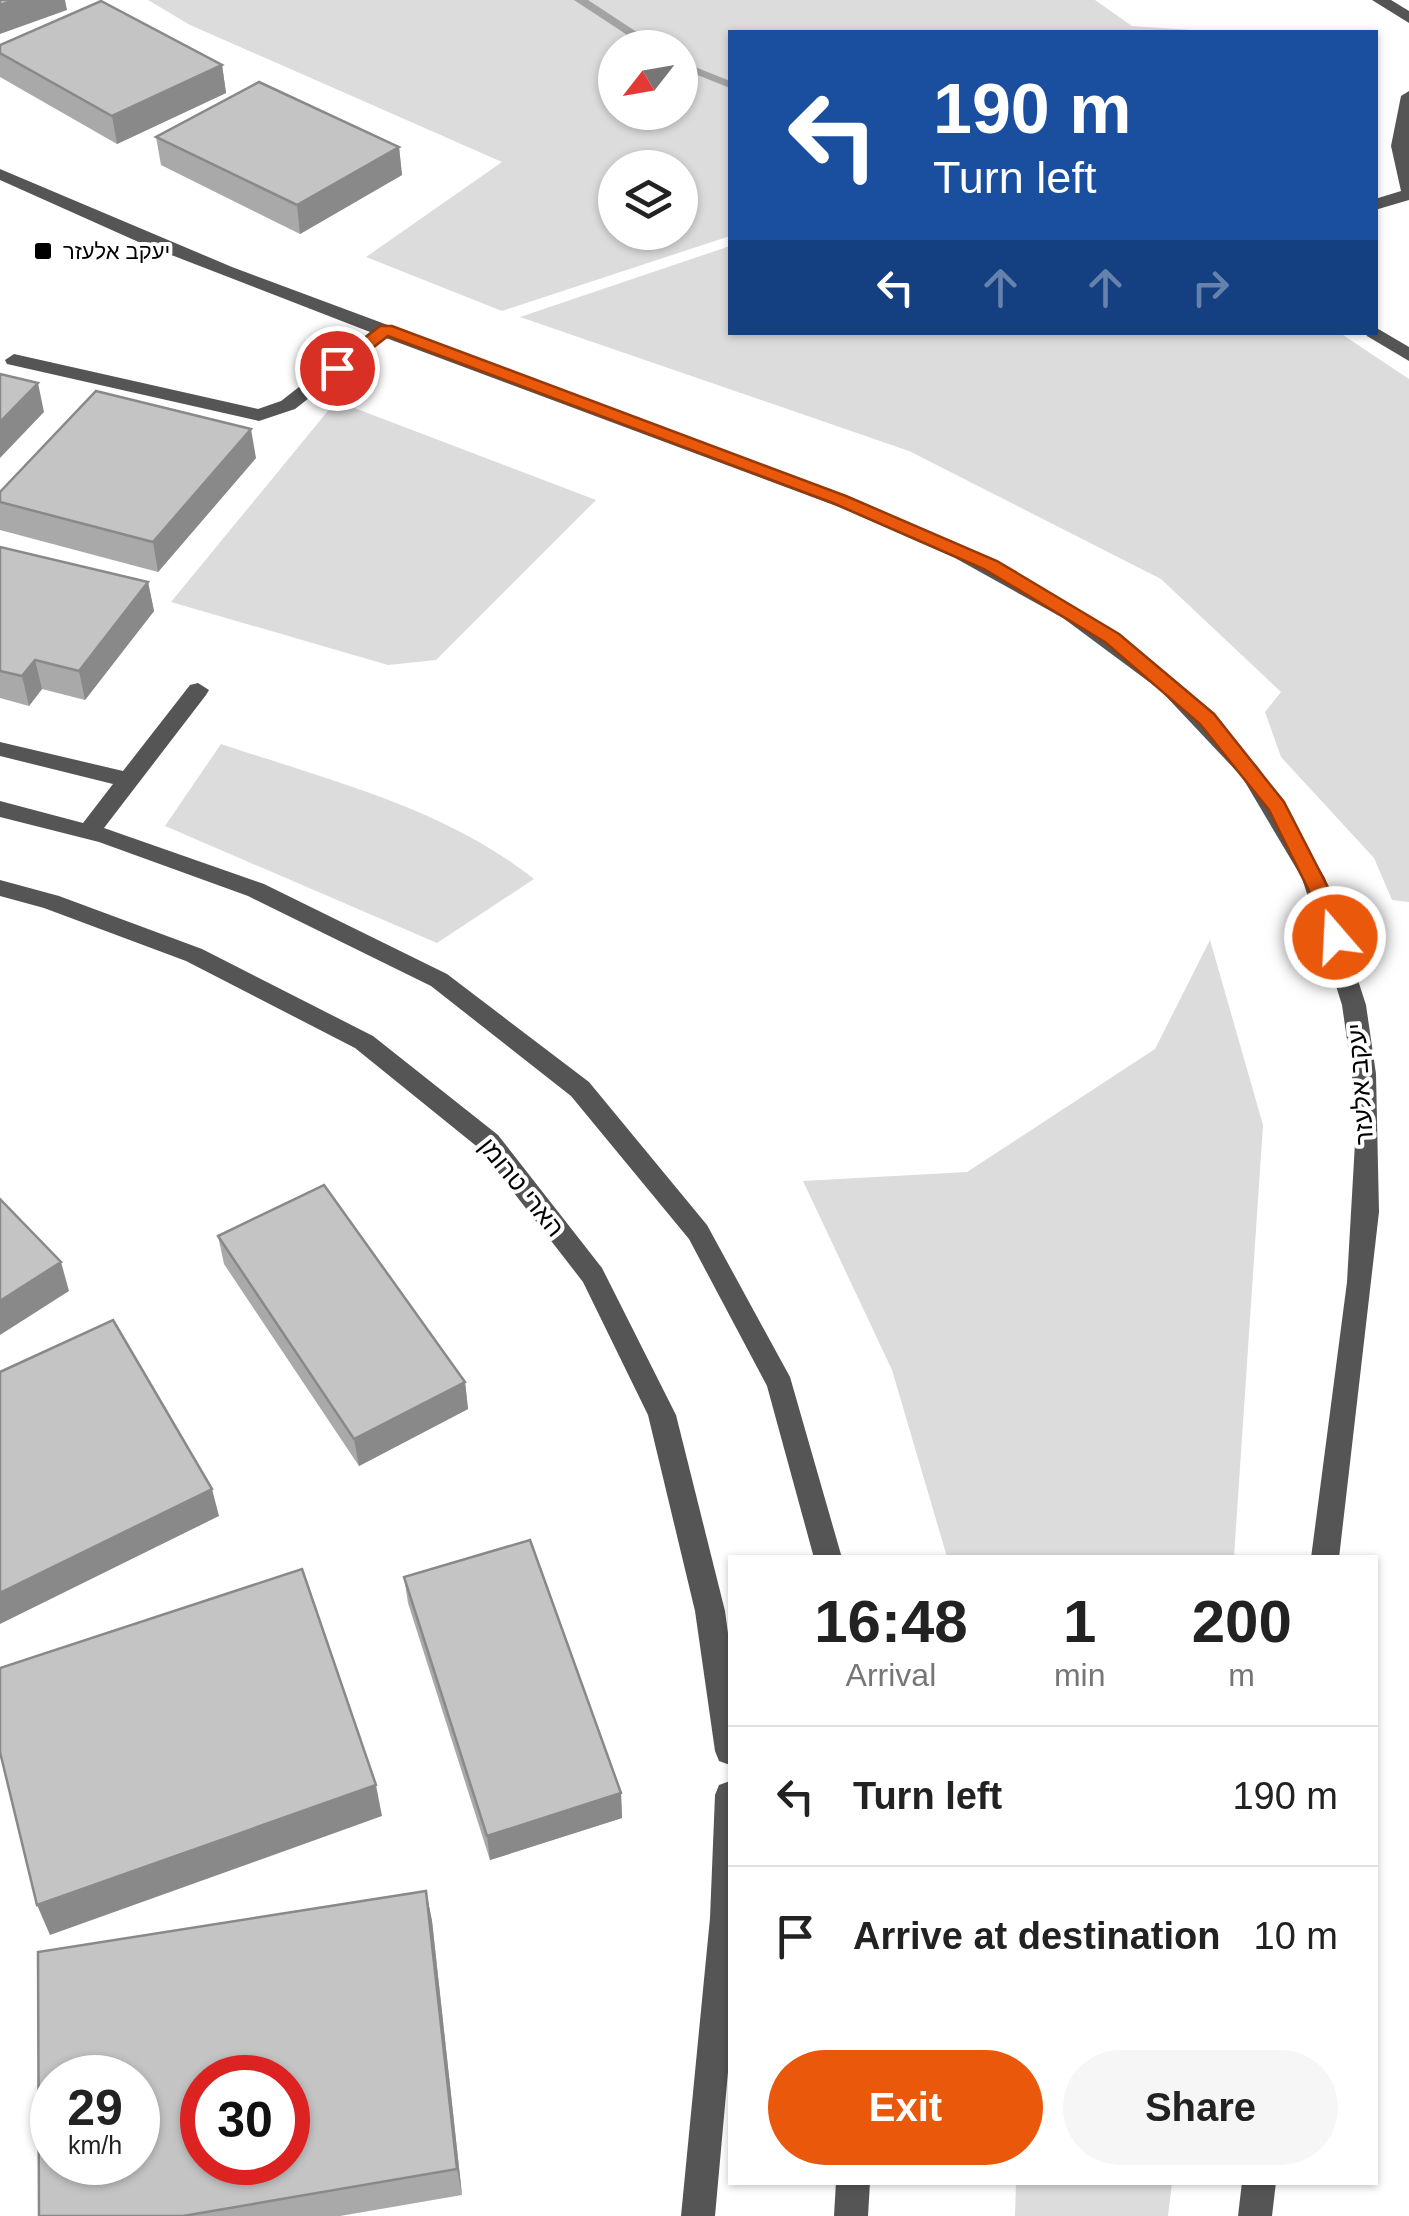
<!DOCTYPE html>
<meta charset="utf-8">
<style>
:root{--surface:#fff;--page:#f6f6f6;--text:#222;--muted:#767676;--line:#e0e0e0;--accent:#ea580c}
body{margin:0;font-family:Helvetica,"Noto Sans Hebrew",sans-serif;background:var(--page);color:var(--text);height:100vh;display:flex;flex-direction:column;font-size:38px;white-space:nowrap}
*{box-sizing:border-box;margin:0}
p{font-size:32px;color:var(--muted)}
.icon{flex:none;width:55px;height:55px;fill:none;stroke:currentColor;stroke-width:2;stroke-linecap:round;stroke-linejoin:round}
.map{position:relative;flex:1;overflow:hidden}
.details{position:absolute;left:728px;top:1555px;width:650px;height:630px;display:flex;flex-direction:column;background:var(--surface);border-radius:0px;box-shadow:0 2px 8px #0004}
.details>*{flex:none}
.hud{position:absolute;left:728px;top:30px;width:650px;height:305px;border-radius:0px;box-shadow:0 2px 8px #0004;background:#1a4fa0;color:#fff;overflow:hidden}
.needle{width:65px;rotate:239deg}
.fabs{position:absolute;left:598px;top:30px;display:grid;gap:20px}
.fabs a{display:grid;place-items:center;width:100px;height:100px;border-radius:50%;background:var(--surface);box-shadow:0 2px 8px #0004;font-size:50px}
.speed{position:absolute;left:30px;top:2055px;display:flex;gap:20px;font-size:50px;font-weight:700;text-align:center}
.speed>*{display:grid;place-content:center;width:130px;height:130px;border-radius:50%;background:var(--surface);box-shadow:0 2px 8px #0004;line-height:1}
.speed small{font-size:25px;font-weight:400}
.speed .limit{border:15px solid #d22;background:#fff;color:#111}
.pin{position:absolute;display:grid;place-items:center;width:85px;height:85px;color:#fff;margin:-42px;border:5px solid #fff;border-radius:50%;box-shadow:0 2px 10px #0007}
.me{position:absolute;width:110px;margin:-55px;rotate:341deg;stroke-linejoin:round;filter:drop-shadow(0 0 8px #0008)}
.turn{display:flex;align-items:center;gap:35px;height:210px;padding:0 40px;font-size:45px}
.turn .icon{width:130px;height:130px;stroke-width:2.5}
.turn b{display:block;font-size:70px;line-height:85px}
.lanes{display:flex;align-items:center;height:95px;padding:0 40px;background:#0003;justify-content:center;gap:50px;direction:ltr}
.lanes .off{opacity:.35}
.eta{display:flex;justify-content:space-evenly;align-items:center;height:170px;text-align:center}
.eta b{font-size:60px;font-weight:700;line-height:70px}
.primary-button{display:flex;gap:20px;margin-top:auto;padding:20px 40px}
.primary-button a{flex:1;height:115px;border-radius:60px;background:var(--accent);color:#fff;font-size:40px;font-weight:700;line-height:115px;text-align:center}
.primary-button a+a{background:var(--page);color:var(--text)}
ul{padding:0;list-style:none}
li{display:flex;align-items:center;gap:30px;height:140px;padding:0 40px;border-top:2px solid var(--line)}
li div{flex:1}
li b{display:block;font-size:38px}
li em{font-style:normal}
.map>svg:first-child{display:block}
</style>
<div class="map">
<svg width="1409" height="2216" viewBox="0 0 1409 2216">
<rect width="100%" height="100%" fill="#fff"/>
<g fill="#dcdcdc" fill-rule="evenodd">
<path d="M148,0H1095L1132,26L1222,32H730V236L502,311L366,257L502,162L190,25ZM615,48H680V112H615ZM615,168H680V232H615Z"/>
<path d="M730,246V332L1340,333L1409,379V902L1392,900L1374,858L1281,757L1265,712L1281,692L1161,579L909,451L520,317Z"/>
<path d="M336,401L596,500L436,660L388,665L171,602Z"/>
<path d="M221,744C328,780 445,808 534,879L437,943L165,826Z"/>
<path d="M1210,940L1263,1125L1234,1557H947L892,1370L803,1181L967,1172L1155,1049Z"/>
<path d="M1016,2183V2182L1172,2183L1168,2216H1015Z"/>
</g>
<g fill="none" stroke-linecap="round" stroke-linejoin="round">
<g fill="#a3a3a3" fill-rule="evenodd">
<path d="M574,0H588L661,48H647Z"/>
<path d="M680,61L730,81V88L680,68Z"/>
</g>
<g fill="#555" fill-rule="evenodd">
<path d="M1372,0H1391L1409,11V23Z"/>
<path d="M1409,91V200L1375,210V199L1401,191L1391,146L1401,96Z"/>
<path d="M0,169L232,267L853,498L969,549L1078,609L1175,680L1258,767L1325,878L1366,1005L1376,1074L1379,1212L1339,1558H1311L1347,1282L1355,1143L1352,1074L1342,1005L1302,878L1242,777L1160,690L1063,618L955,558L839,507L386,338L295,409L259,421L7,364L5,360L14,354L258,409L281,401L370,332L143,244L0,180Z"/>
<path d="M1375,327L1409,347V361L1367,336L1365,332H1375Z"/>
<path d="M198,683L209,690L206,695L104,828L264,884L447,974L589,1082L707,1225L790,1377L842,1558H814L767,1386L689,1239L571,1096L431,986L248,896L99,842L0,817V801L83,823L113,784L0,756V742L123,771L190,685Z"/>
<path d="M0,880L59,896L202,949L373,1036L498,1135L602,1268L676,1415L725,1611L730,1648V1765L719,1761L715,1751L695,1611L648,1415L583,1282L480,1149L355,1048L186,961L44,908L0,896Z"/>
<path d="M730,1781V2050L715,2216H681L710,1918L715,1795L719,1785Z"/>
<path d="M836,2182H870L868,2216H834Z"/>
<path d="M1242,2182H1276L1272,2216H1238Z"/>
</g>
</g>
<g fill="#a9a9a9">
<path d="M0,45L222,65L226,93L117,144L0,77Z"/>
<path d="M156,137L399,147L402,175L300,234L161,165Z"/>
<path d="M256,458L158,572L0,530V492Z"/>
<path d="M0,547L148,582L154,611L85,700L42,689L29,706L0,698Z"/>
<path d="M218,1236L465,1382L468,1409L359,1466L224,1264Z"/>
<path d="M404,1577L621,1793L622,1818L490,1860L408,1603Z"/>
<path d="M426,1891L432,1921L462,2195L340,2216H39Z"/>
</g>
<g fill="#898989">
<path d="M14,0H65L67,10L0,34V5Z"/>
<path d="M222,65L226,93L117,144L112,116Z"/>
<path d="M399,147L402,175L300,234L297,205Z"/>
<path d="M38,383L44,412L0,458V422Z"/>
<path d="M251,429L256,458L158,572L153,542Z"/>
<path d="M148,582L154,611L85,700L79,671Z"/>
<path d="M35,660L42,689L29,706L22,676Z"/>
<path d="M61,1262L69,1291L0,1335V1301Z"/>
<path d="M465,1382L468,1409L359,1466L354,1439Z"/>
<path d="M212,1489L219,1516L0,1624V1593Z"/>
<path d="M376,1785L382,1816L50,1935L37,1905Z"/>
<path d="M621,1793L622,1818L490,1860L487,1836Z"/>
<path d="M426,1891L432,1921L462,2195L457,2169Z"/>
</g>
<g fill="#c4c4c4" stroke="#898989" stroke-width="2.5" fill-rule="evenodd">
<path d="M0,0H14L0,5Z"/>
<path d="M101,1L222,65L112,116L0,53V45Z"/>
<path d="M259,82L399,147L297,205L156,137Z"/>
<path d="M0,374L38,383L0,422Z"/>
<path d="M96,391L251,429L153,542L0,502V492Z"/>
<path d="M0,547L148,582L79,671L35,660L22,676L0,671Z"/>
<path d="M324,1185L465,1382L354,1439L218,1236Z"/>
<path d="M0,1199L61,1262L0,1301Z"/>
<path d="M113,1320L212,1489L0,1593V1372Z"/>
<path d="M530,1540L621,1793L487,1836L404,1577Z"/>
<path d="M302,1569L376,1785L37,1905L0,1752V1668Z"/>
<path d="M426,1891L457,2169L183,2216H39L38,1952ZM52,2078H138V2162H52ZM202,2078H288V2162H202Z"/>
</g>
<path fill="#ea580c" stroke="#983908" stroke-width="2.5" d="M380,326H392L846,496L997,561L1119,634L1214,714L1284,802L1336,903L1346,937L1343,942L1335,944L1324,937L1315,903L1269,810L1200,724L1105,642L984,569L833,503L388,336L343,371H331V364Z"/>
<rect fill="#000" stroke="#fff" stroke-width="4" x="33" y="241" width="20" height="20" rx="5"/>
<g text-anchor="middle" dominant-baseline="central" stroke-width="8" stroke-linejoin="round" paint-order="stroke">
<g font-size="22" fill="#000" stroke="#fff" text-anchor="start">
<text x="63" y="251">יעקב אלעזר</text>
</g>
<g font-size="25" fill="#000" stroke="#fff">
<text transform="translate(1360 1084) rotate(-94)">יעקב אלעזר</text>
<text transform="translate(522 1187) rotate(51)">הארי טרומן</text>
</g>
</g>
</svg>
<div class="fabs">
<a><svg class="needle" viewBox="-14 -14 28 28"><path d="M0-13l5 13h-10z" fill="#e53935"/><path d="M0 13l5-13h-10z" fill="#767676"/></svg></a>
<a><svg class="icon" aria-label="layers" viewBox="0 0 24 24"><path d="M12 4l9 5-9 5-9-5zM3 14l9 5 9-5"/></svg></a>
</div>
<div class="speed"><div>29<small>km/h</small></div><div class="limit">30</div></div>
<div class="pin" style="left:337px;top:368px;background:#d93025"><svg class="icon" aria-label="arrive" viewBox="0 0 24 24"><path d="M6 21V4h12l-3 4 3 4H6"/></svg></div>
<svg class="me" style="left:1335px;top:937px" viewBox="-20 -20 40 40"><circle r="17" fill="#ea580c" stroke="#fff" stroke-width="3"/><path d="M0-11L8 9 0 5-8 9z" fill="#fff"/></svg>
<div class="hud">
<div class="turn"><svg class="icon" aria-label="left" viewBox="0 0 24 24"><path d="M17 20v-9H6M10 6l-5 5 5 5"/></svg><div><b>190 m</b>Turn left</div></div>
<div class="lanes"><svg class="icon" aria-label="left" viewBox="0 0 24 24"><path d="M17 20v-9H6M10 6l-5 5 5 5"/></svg><svg class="icon off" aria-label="ahead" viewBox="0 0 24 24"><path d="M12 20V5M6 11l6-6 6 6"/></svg><svg class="icon off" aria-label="ahead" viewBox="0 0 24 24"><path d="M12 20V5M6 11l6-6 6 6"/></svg><svg class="icon off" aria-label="right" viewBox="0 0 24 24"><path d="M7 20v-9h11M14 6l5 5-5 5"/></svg></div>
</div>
<section class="details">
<div class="eta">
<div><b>16:48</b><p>Arrival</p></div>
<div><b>1</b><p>min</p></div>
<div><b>200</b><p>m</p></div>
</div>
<ul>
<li><svg class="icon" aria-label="left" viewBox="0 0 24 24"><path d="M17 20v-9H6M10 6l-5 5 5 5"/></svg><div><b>Turn left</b></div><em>190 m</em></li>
<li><svg class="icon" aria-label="arrive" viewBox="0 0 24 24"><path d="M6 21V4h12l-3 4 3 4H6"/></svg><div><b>Arrive at destination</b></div><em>10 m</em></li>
</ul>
<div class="primary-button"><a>Exit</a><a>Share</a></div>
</section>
</div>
